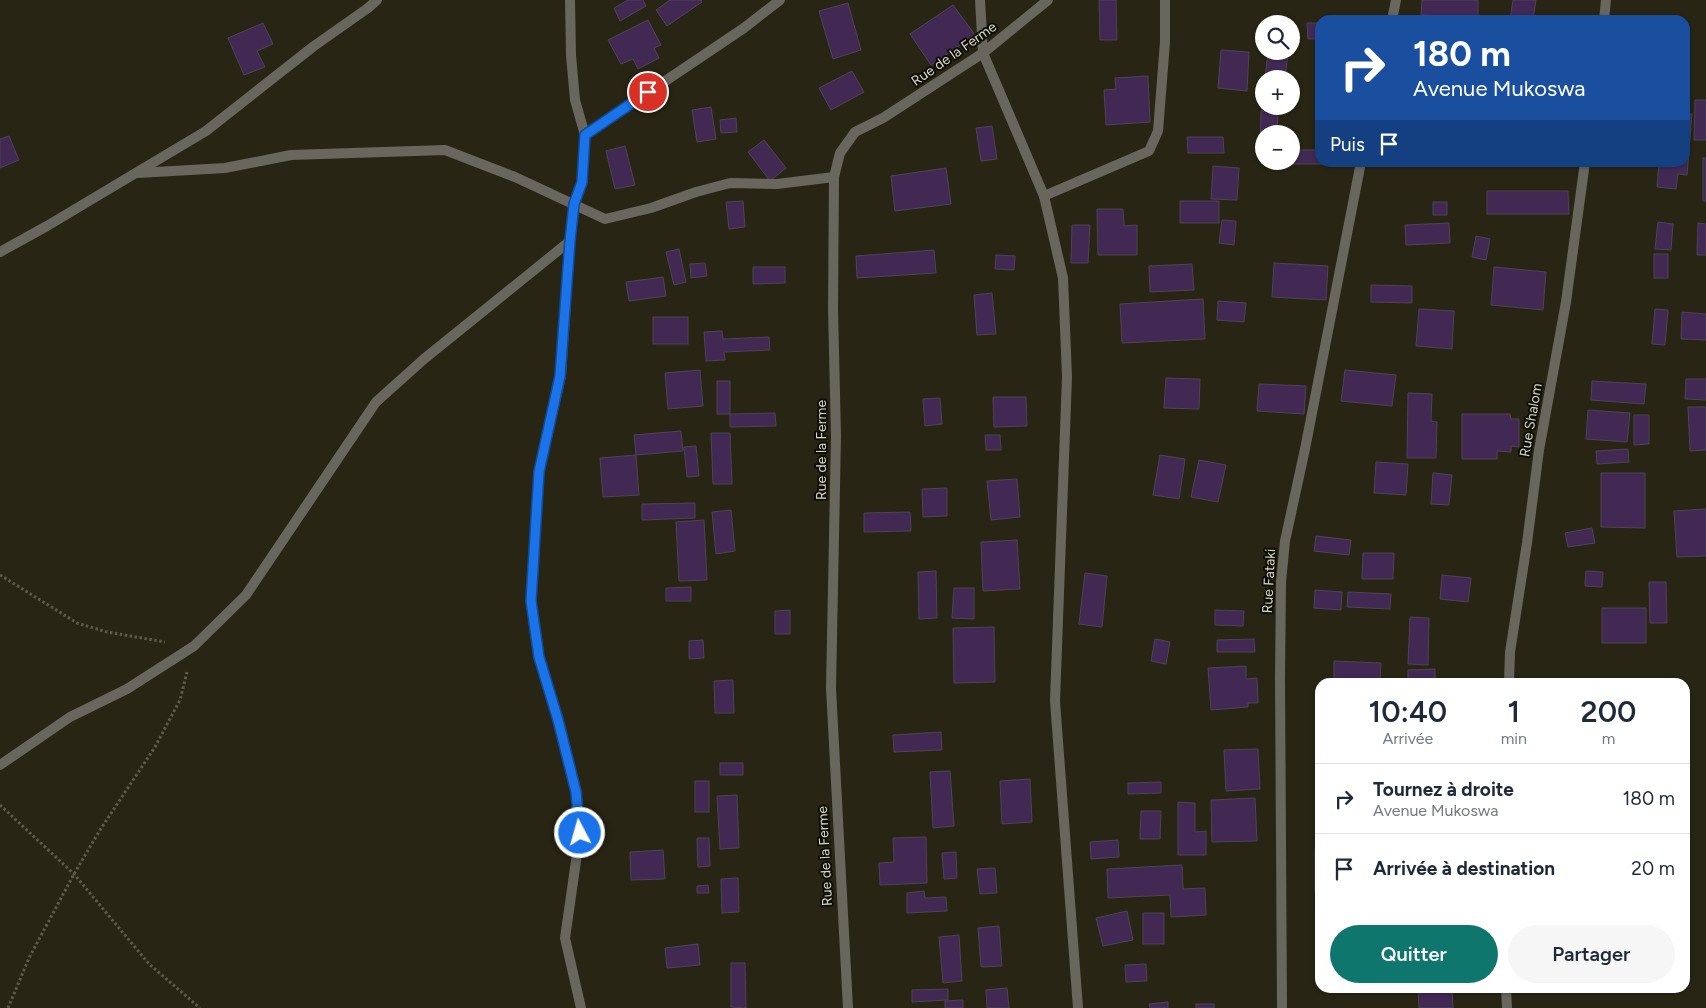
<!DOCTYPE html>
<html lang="fr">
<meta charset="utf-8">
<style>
:root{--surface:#fff;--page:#f6f6f7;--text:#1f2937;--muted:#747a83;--line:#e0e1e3;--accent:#0f766e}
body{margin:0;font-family:Figtree,sans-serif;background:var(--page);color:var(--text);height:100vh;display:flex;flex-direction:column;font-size:19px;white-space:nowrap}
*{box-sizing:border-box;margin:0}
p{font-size:16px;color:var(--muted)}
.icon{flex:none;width:28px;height:28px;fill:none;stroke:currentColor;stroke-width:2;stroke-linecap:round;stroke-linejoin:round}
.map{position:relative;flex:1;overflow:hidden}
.panel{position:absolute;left:1315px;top:678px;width:375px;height:315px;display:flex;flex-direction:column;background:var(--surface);border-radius:15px;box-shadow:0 1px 4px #0004}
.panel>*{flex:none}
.banner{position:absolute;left:1315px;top:15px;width:375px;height:152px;border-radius:15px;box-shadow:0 1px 4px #0004;background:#1a4fa0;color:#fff;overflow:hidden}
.controls{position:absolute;left:1255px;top:15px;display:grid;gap:10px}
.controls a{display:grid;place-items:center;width:45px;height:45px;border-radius:50%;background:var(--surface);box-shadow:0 1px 4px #0004;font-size:25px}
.pin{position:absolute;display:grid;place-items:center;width:42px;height:42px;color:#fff;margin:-21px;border:2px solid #fff;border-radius:50%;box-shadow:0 1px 5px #0007}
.me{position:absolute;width:55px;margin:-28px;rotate:354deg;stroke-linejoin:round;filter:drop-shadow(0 0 4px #0008)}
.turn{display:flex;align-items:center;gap:18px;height:105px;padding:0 15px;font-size:22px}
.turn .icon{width:65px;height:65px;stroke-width:2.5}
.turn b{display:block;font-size:35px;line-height:42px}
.then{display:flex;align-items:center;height:48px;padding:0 15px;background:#0003;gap:10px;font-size:19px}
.eta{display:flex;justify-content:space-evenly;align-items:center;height:85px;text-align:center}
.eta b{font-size:30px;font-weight:600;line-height:35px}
.primary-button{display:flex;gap:10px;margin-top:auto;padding:10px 15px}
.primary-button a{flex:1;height:58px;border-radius:30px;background:var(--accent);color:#fff;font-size:20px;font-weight:600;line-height:58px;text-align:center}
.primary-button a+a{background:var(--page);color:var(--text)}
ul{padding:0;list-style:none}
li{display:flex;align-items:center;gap:15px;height:70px;padding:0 15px;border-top:1px solid var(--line)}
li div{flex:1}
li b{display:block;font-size:19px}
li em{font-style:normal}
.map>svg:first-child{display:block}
</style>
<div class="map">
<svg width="1706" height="1008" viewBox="0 0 1706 1008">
<rect width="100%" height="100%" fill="#282514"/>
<g fill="#412954" stroke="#4d4455">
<path d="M628,0H643L646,6L620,21L614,8Z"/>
<path d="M670,0H701L702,2L667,26L656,10Z"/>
<path d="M1099,0H1116L1117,40H1100Z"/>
<path d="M1422,0H1478V17L1421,15Z"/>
<path d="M1513,0H1536L1533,20H1510Z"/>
<path d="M848,3L861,50L833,59L819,11Z"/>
<path d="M953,5L975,35L931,65L910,34Z"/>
<path d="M648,20L661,45L654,48L659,58L638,69L633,59L621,64L608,40Z"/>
<path d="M263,23L273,44L257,51L265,67L244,75L228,38Z"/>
<path d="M1307,23H1320V39H1308Z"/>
<path d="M1221,50L1249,52L1247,91L1218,88Z"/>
<path d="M1268,51H1288L1285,79H1265Z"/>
<path d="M852,71L864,92L831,110L819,88Z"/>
<path d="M1148,76L1150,122L1106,125L1104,90L1116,89L1115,78Z"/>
<path d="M1695,100H1706V140H1694Z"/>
<path d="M711,107L716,139L697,142L692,110Z"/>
<path d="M1261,111H1278L1277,134H1264V150H1260Z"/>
<path d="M1685,114H1692L1687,175L1678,174L1676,189L1657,187L1659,162H1685Z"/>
<path d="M736,118L737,132L721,133L720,120Z"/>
<path d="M992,126L997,159L981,161L976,128Z"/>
<path d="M9,136L19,160L0,168V139Z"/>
<path d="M1187,137H1223L1224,153H1188Z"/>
<path d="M764,140L786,168L770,181L748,152Z"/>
<path d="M625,146L635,185L615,189L606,151Z"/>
<path d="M1291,150H1320V162H1326V164H1285V161H1291Z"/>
<rect x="1703" y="158" width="3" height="43"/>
<path d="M1213,166L1239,168L1237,200L1211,199Z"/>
<path d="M946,168L951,204L895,211L891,176Z"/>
<path d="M1487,191H1568L1569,214H1487Z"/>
<path d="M743,201L745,227L729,229L726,202Z"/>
<rect x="1180" y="201" width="39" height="22"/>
<rect x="1433" y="202" width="14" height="13"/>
<path d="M1097,209H1123L1124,226L1137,225V255H1098Z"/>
<path d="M1222,220L1236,221L1234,245L1219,243Z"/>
<path d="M1658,222L1673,224L1671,250L1655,249Z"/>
<path d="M1449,223L1450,243L1406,245L1405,225Z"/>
<path d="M1698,223L1706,224V255H1697Z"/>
<path d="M1072,225H1090L1088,263H1071Z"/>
<path d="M1476,236L1490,239L1486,260L1472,257Z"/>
<path d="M679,249L686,282L674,285L666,252Z"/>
<path d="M934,250L936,273L857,278L856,256Z"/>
<rect x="1654" y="254" width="14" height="24"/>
<path d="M996,255L1015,256L1014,270L995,269Z"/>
<path d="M705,263L707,276L691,278L690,264Z"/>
<path d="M1274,263L1328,266L1326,300L1272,297Z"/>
<path d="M1192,264L1194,290L1150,292L1149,266Z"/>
<path d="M753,267H785V283L753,284Z"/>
<path d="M1494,267L1546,272L1543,310L1491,305Z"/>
<path d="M663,277L666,296L629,301L626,282Z"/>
<path d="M1371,285L1412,286V303L1371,302Z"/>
<path d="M992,293L996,334L977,335L974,295Z"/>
<path d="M1203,299L1205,339L1122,343L1120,304Z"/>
<path d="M1218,301L1246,303L1244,322L1217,320Z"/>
<path d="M1419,309L1454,311L1452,349L1416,346Z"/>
<path d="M1655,309L1668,310L1665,345L1652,344Z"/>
<path d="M1682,312L1706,314V340L1681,339Z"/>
<rect x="653" y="317" width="35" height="27"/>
<path d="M722,331L723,339L769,337L770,350L724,352L725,360L706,361L704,332Z"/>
<path d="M700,370L703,406L668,409L665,373Z"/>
<path d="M1345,370L1396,375L1392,406L1341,401Z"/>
<path d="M1166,378L1200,379L1199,409L1164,408Z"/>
<path d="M1686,379H1706V400L1685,399Z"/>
<rect x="717" y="381" width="13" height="33"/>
<path d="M1592,381L1646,384L1644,404L1591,400Z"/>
<path d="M1259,384L1306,386L1304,414L1257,411Z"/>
<path d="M1408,393L1432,394L1431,421L1437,422L1436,458H1407Z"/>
<path d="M993,397H1026L1027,426L994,427Z"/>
<path d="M940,398L942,424L925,426L923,399Z"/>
<path d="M1688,407H1706V450L1690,451Z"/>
<path d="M1588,410L1630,413L1627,442L1586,439Z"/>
<path d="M775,413L776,426L730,427V414Z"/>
<path d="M1462,414H1510L1511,419H1519V447L1511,446V452L1497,451V459H1462Z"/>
<path d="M1634,415H1649V444L1634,445Z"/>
<path d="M681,431L683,451L636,455L634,435Z"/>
<path d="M711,433H730L732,484H713Z"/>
<path d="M985,435H1000L1001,450H986Z"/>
<path d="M696,446L699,476L687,477L684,447Z"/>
<path d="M1628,449L1629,462L1597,464L1596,451Z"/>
<path d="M636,455L639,495L603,497L600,458Z"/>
<path d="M1160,455L1185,459L1179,499L1153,495Z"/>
<path d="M1199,460L1226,465L1218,502L1191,497Z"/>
<path d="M1376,462L1408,464L1406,495L1374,493Z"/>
<path d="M1433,473L1452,475L1449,505L1431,504Z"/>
<path d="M1601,473H1645V528L1601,527Z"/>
<path d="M1017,479L1020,517L991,520L987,481Z"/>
<path d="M947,488V516L923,517L922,489Z"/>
<path d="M695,503V518L642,520V504Z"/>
<path d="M1706,509V556L1677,557L1674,511Z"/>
<path d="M731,510L735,551L716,554L712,512Z"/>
<path d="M910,512L911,531L864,532V513Z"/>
<path d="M704,520L707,580L679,581L676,522Z"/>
<path d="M1592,528L1595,543L1568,547L1565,533Z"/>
<path d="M1316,536L1351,540L1349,555L1314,551Z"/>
<path d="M1017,540L1020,589L983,591L981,542Z"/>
<path d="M1363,553H1394L1393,579H1362Z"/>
<path d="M936,571L937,618L919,619L918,572Z"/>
<path d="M1586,571L1603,572L1602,587L1585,586Z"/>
<path d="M1085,573L1107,576L1102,627L1079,624Z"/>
<path d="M1442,575L1471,578L1468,602L1440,599Z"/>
<path d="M1649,582H1666L1667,623H1650Z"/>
<path d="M691,587V601H666V588Z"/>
<path d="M954,588H974V619L952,618Z"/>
<path d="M1315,590L1342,592L1341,610L1314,608Z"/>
<path d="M1348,592L1391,594L1390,609L1347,607Z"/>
<rect x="1602" y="608" width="44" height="35"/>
<path d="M790,610V634H775V611Z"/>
<path d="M1215,610L1244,611L1243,626L1215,625Z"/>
<path d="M1410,617L1429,618L1428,665L1408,664Z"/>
<path d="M994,627L995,682L954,683L953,628Z"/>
<path d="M1155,639L1170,642L1166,664L1151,661Z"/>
<path d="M1254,639L1255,652H1217V640Z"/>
<path d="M703,640L704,658L689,659V641Z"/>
<path d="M1334,661L1381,663L1380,681L1334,679Z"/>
<path d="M1246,666V679L1257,678L1258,703H1248V707L1211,710L1208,668Z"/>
<path d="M1435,669V681H1408V670Z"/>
<path d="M733,680L734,713H715L714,681Z"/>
<path d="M941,732L942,750L894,752L893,735Z"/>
<path d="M1258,749L1260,789L1226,791L1224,750Z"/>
<rect x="720" y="763" width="23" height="12"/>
<path d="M950,771L954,826L933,828L930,772Z"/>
<path d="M1030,779L1032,822L1002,824L1000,781Z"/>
<rect x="695" y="781" width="14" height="31"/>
<path d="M1161,782V793L1128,794V783Z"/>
<path d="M737,795L739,848L720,849L717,796Z"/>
<path d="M1255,798L1257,841L1212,842L1211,800Z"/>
<path d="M1178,802L1195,803V832L1206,831V855H1178Z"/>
<path d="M1141,811H1161L1160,839H1140Z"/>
<path d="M926,837L927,883L880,885L879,863L894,862L893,838Z"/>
<path d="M697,838H709L710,866L698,867Z"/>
<path d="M1118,840L1119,857L1091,859L1090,842Z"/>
<rect x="1315" y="849" width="5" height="41"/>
<path d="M663,850L665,879L631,880L630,852Z"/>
<path d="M956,852L957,878L944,879L942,853Z"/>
<path d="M1182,865L1183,889L1205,888L1206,915L1171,917L1170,895L1108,898L1107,869Z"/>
<path d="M995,868L997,893L980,894L977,869Z"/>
<path d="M738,878L739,912L722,913L721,879Z"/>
<path d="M708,885L709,893H697V886Z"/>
<path d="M924,891L925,898L946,897L947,911L907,913V893Z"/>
<path d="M1127,911L1133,940L1103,946L1096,918Z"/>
<rect x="1143" y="913" width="21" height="31"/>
<path d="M999,926L1002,966L981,967L978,928Z"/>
<path d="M959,935L962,981L943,983L939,937Z"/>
<path d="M698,944L700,965L667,968L665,948Z"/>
<path d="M731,963H745L746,1008L731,1007Z"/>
<path d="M1146,964L1147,981L1126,982L1125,965Z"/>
<path d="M1007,988L1009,1008H987L986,990Z"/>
<path d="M1418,988H1452L1453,1008H1419Z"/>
<path d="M1556,988H1624L1556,991Z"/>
<path d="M948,989V1000L912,1002V990Z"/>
<path d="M963,1000V1008H945V1001Z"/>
<path d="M1168,1002V1008H1150L1149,1004Z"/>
<rect x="1196" y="1004" width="18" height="4"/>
</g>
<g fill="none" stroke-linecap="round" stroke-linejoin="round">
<g stroke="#5d5b4b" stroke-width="3" stroke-dasharray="2.5 2.5" stroke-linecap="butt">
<path d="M0,575L77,623L107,632L165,642"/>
<path d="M0,805L74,874L149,964L200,1008"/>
<path d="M8,1008L29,958L74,874L100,830L155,747L180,700L187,672"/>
</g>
<g stroke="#69665e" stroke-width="10">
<path d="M570,0L571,55L575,100L585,135L582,182L574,204L570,241L561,376L539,472L531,601L539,657L558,720L576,792L580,833L565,938L581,1008"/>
<path d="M980,0L983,53L1044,196L1063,278L1067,377L1055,701L1078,1008"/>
<path d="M1392,20L1396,0"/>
<path d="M1604,20L1606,0"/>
<path d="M585,135L744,28L780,0"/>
<path d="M138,173L225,168L291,155L445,150L515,177L605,219L651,208L696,192L730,183L777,184L834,177"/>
<path d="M1044,196L1149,151L1158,131L1165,42V0"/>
<path d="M0,252L47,226L206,131L314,46L368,8L377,0"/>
<path d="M1509,682L1510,652L1527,543L1539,450L1566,302L1585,162"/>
<path d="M0,765L70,717L127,689L194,646L246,595L376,402L424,359L570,241"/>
<path d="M1506,988L1507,1008"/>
<path d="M848,1008L831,688L836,436L833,309L834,177L840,153L855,132L883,118L983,53L1048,0"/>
<path d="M1282,1008L1280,678L1281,582L1285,541L1305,449L1361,162"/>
</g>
</g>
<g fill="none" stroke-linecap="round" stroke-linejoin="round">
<defs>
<path id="route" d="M580,833L576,792L558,720L539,657L531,601L539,472L560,376L570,241L574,204L582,182L585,135L648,92"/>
</defs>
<use href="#route" stroke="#114b97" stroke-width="12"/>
<use href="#route" stroke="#1a73e8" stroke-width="9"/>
</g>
<g text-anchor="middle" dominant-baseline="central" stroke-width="4" stroke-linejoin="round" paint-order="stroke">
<g font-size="14" fill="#d9d7cc" stroke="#0f0e07">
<text transform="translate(954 54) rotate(-35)">Rue de la Ferme</text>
<text transform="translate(1531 420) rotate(-80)">Rue Shalom</text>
<text transform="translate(821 450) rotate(-90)">Rue de la Ferme</text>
<text transform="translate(1269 581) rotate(-87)">Rue Fataki</text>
<text transform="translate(825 856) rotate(-93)">Rue de la Ferme</text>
</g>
</g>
</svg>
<div class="controls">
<a><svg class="icon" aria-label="search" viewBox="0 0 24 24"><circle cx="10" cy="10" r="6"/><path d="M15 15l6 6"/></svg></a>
<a>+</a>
<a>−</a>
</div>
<div class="pin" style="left:648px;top:92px;background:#d93025"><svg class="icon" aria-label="arrive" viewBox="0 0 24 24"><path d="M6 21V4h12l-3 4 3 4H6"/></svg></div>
<svg class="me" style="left:580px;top:833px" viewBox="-20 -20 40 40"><circle r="17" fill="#1a73e8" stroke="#fff" stroke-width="3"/><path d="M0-11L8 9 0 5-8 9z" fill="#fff"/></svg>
<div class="banner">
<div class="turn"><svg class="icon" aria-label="right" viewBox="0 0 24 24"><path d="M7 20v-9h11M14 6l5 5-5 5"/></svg><div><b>180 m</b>Avenue Mukoswa</div></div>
<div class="then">Puis<svg class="icon" aria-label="arrive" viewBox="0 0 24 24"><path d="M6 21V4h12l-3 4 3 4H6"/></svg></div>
</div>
<section class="panel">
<div class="eta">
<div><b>10:40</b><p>Arrivée</p></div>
<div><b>1</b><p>min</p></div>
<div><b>200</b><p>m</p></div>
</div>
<ul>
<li><svg class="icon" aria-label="right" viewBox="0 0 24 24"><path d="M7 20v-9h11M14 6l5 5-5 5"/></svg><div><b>Tournez à droite</b><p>Avenue Mukoswa</p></div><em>180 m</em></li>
<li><svg class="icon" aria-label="arrive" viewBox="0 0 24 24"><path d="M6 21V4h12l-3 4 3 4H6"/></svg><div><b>Arrivée à destination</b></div><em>20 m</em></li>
</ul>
<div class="primary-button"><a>Quitter</a><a>Partager</a></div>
</section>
</div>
